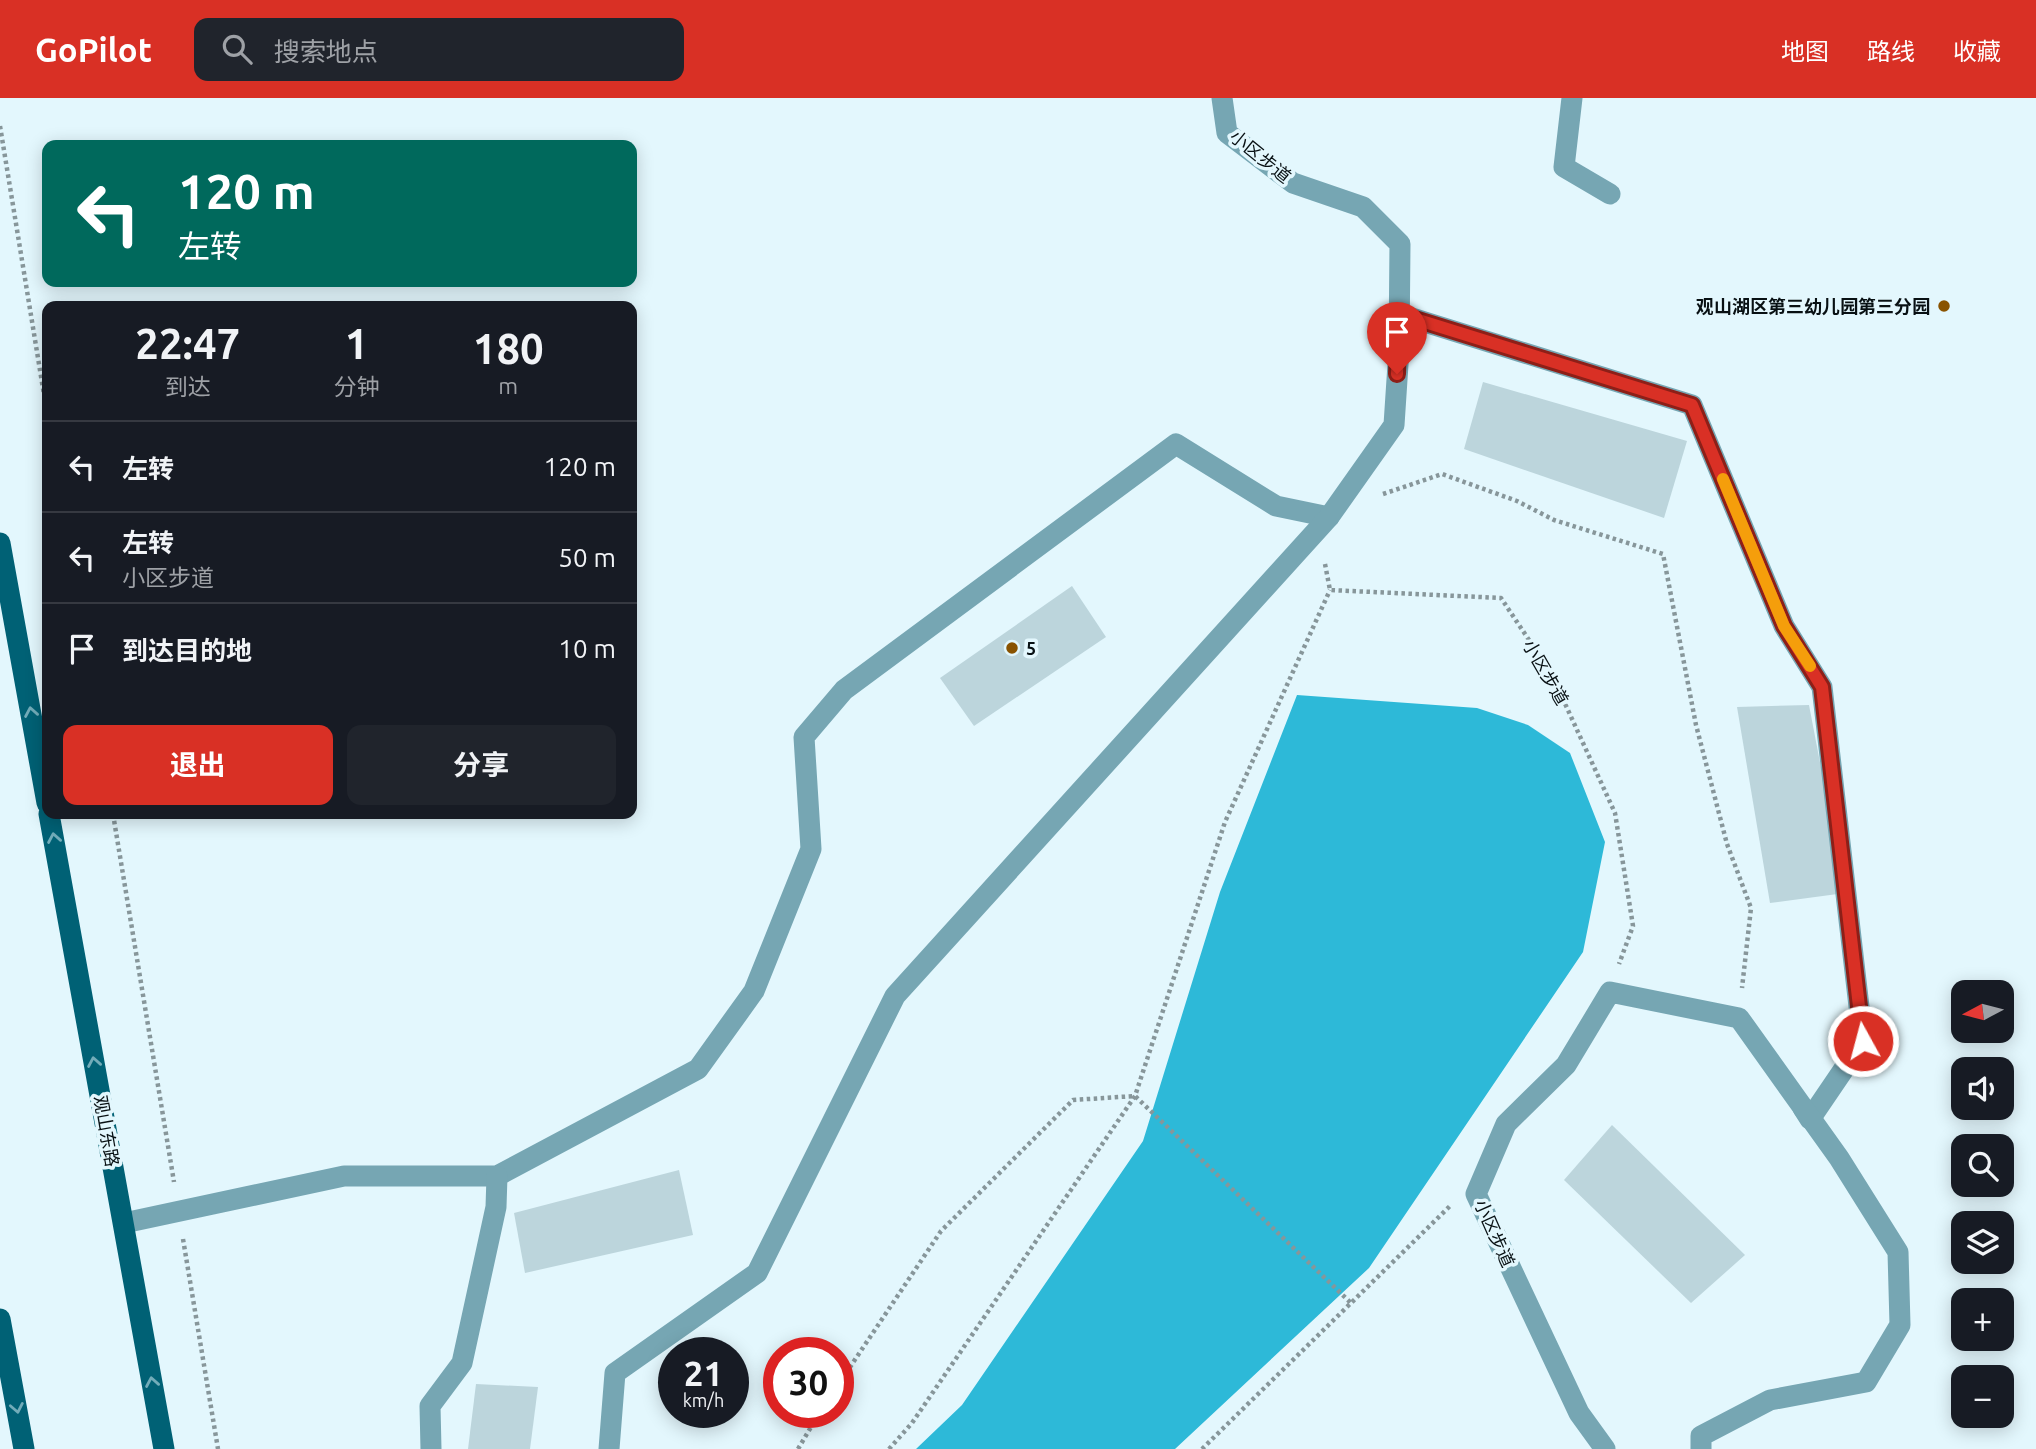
<!DOCTYPE html>
<html lang="zh">
<meta charset="utf-8">
<style>
:root{--surface:#171b24;--page:#20242c;--text:#f1f3f6;--muted:#9ea1a6;--line:#363941;--accent:#d93025}
body{margin:0;font-family:Ubuntu,"Noto Sans SC",sans-serif;background:var(--page);color:var(--text);height:100vh;display:flex;flex-direction:column;font-size:26px;white-space:nowrap}
*{box-sizing:border-box;margin:0}
p{font-size:23px;color:var(--muted)}
.icon{flex:none;width:38px;height:38px;fill:none;stroke:currentColor;stroke-width:2;stroke-linecap:round;stroke-linejoin:round}
.map{position:relative;flex:1;overflow:hidden}
.drawer{position:absolute;left:42px;top:203px;width:595px;height:518px;display:flex;flex-direction:column;background:var(--surface);border-radius:14px;box-shadow:0 4px 18px #0003}
.drawer>*{flex:none}
.hud{position:absolute;left:42px;top:42px;width:595px;height:147px;border-radius:14px;box-shadow:0 4px 18px #0003;background:#00695c;color:#fff;overflow:hidden}
.needle{width:46px;rotate:263deg}
.tools{position:absolute;left:1951px;top:882px;display:grid;gap:14px}
.tools a{display:grid;place-items:center;width:63px;height:63px;border-radius:14px;background:var(--surface);box-shadow:0 4px 18px #0003;font-size:35px}
.speed{position:absolute;left:658px;top:1239px;display:flex;gap:14px;font-size:35px;font-weight:700;text-align:center}
.speed>*{display:grid;place-content:center;width:91px;height:91px;border-radius:50%;background:var(--surface);box-shadow:0 4px 18px #0003;line-height:1}
.speed small{font-size:18px;font-weight:400}
.speed .limit{border:10px solid #d22;background:#fff;color:#111}
.pin{position:absolute;display:grid;place-items:center;width:60px;height:60px;color:#fff;margin:-72px -30px;border-radius:50% 50% 50% 0;rotate:-45deg;box-shadow:0 0 7px #0007}
.pin .icon{rotate:45deg}
.me{position:absolute;width:77px;margin:-38px;rotate:353deg;stroke-linejoin:round;filter:drop-shadow(0 0 5px #0008)}
.turn{display:flex;align-items:center;gap:24px;height:147px;padding:0 21px;font-size:32px}
.turn .icon{width:91px;height:91px;stroke-width:2.5}
.turn b{display:block;font-size:49px;line-height:60px}
.eta{display:flex;justify-content:space-evenly;align-items:center;height:119px;text-align:center}
.eta b{font-size:42px;font-weight:700;line-height:49px}
.action{display:flex;gap:14px;margin-top:auto;padding:14px 21px}
.action a{flex:1;height:80px;border-radius:14px;background:var(--accent);color:#fff;font-size:28px;font-weight:700;line-height:80px;text-align:center}
.action a+a{background:var(--page);color:var(--text)}
ul{padding:0;list-style:none}
li{display:flex;align-items:center;gap:21px;height:91px;padding:0 21px;border-top:2px solid var(--line)}
li div{flex:1}
li b{display:block;font-size:26px}
li em{font-style:normal}
header{display:flex;align-items:center;gap:42px;box-sizing:border-box;height:98px;padding:0 35px;background:var(--accent);color:#fff}
header strong{font-size:33px}
nav{display:flex;gap:38px;margin-inline-start:auto;font-size:24px}
.search{width:490px;height:63px;background:var(--page);display:flex;align-items:center;gap:18px;box-sizing:border-box;padding:0 24px;border-radius:14px;color:var(--muted);font-size:26px}
.map>svg:first-child{display:block}
</style>
<header>
<strong>GoPilot</strong>
<div class="search"><svg class="icon" aria-label="search" viewBox="0 0 24 24"><circle cx="10" cy="10" r="6"/><path d="M15 15l6 6"/></svg>搜索地点</div>
<nav><a>地图</a><a>路线</a><a>收藏</a></nav>
</header>
<div class="map">
<svg width="2036" height="1351" viewBox="0 0 2036 1351">
<rect width="100%" height="100%" fill="#e3f7fd"/>
<path fill="#2db9d8" d="M1297,597L1477,610L1528,627L1570,655L1605,744L1583,854L1369,1170L1175,1351H916L962,1307L1143,1043L1220,794Z"/>
<g fill="#bcd5dc">
<path d="M1483,284L1687,343L1664,420L1464,351Z"/>
<path d="M1072,488L1106,539L974,628L940,580Z"/>
<path d="M1809,607L1845,795L1770,805L1737,609Z"/>
<path d="M1612,1027L1745,1157L1691,1205L1564,1082Z"/>
<path d="M679,1072L693,1137L525,1175L514,1115Z"/>
<path d="M476,1286L538,1289L530,1351H468Z"/>
</g>
<g fill="none" stroke-linecap="round" stroke-linejoin="round">
<g stroke="#87969a" stroke-width="4.5" stroke-dasharray="3.5 3.5" stroke-linecap="butt">
<path d="M0,28L47,315"/>
<path d="M1383,396L1442,376L1517,403L1554,422L1663,456L1696,627L1727,746L1751,810L1742,890"/>
<path d="M1325,466L1330,492L1501,500L1551,575L1615,715L1633,828L1619,866"/>
<path d="M113,716L174,1084"/>
<path d="M183,1141L218,1351"/>
<path d="M838,1287L941,1133L1073,1002L1135,998L1351,1205"/>
<path d="M798,1351L820,1314"/>
<path d="M889,1351L912,1325L1135,998L1225,724L1330,492"/>
<path d="M1202,1351L1450,1108"/>
</g>
<g stroke="#76a6b3" stroke-width="21">
<path d="M1572,0L1564,69L1610,96"/>
<path d="M1399,216L1692,307L1784,528L1822,589L1863,943L1810,1021L1803,1010"/>
<path d="M124,1125L344,1078H497L698,971L754,893L811,751L804,639L844,592L1176,346L1276,408L1329,419"/>
<path d="M431,1351L430,1308L462,1265L496,1109L497,1078"/>
<path d="M609,1351L615,1275L757,1175L895,898L1329,419L1394,327L1399,251L1400,146L1363,109L1293,85L1227,35L1222,0"/>
<path d="M1605,1351L1579,1315L1476,1096L1506,1026L1566,967L1610,894L1739,920L1839,1060L1898,1154L1900,1227L1866,1284L1770,1302L1701,1338V1351"/>
</g>
<g stroke="#006175" stroke-width="21">
<path d="M0,445L47,705"/>
<path d="M49,716L164,1351"/>
<path d="M0,1221L24,1351"/>
</g>
</g>
<defs><path id="oneway-chevron" d="M-2-3.5L2.5 0L-2 3.5" fill="none" stroke-width="1.6" stroke-linecap="round" stroke-linejoin="round" transform="scale(1.75)"/></defs>
<g stroke="#72acb9">
<use href="#oneway-chevron" transform="translate(31 614) rotate(-100)"/>
<use href="#oneway-chevron" transform="translate(54 740) rotate(-100)"/>
<use href="#oneway-chevron" transform="translate(94 964) rotate(-100)"/>
<use href="#oneway-chevron" transform="translate(152 1284) rotate(-100)"/>
<use href="#oneway-chevron" transform="translate(17 1310) rotate(79)"/>
</g>
<g fill="none" stroke-linecap="round" stroke-linejoin="round">
<defs>
<path id="route" d="M1397,276L1399,216L1692,307L1784,528L1822,589L1863,943"/>
</defs>
<use href="#route" stroke="#8d1f18" stroke-width="18"/>
<use href="#route" stroke="#d93025" stroke-width="12"/>
<path stroke="#f59e0b" stroke-width="12" d="M1723,381L1784,528L1810,568"/>
</g>
<g fill="#895301" stroke="#e3f7fd" stroke-width="2.5">
<circle cx="1944" cy="208" r="7"/>
<circle cx="1012" cy="550" r="7"/>
</g>
<g text-anchor="middle" dominant-baseline="central" stroke-width="7" stroke-linejoin="round" paint-order="stroke">
<g font-size="18" fill="#081013" stroke="#e3f7fd">
<text transform="translate(1261 58) rotate(39)">小区步道</text>
<text transform="translate(1546 574) rotate(60)">小区步道</text>
<text transform="translate(107 1033) rotate(80)">观山东路</text>
<text transform="translate(1495 1135) rotate(66)">小区步道</text>
</g>
<g font-size="18" font-weight="bold" fill="#081013" stroke="#e3f7fd" text-anchor="end">
<text x="1930" y="208">观山湖区第三幼儿园第三分园</text>
<text x="1026" y="550" text-anchor="start">5</text>
</g>
</g>
</svg>
<div class="tools">
<a><svg class="needle" viewBox="-14 -14 28 28"><path d="M0-13l5 13h-10z" fill="#e53935"/><path d="M0 13l5-13h-10z" fill="#9ea1a6"/></svg></a>
<a><svg class="icon" aria-label="sound" viewBox="0 0 24 24"><path d="M4 9h4l5-4v14l-5-4H4zM17 9q2 3 0 6"/></svg></a>
<a><svg class="icon" aria-label="search" viewBox="0 0 24 24"><circle cx="10" cy="10" r="6"/><path d="M15 15l6 6"/></svg></a>
<a><svg class="icon" aria-label="layers" viewBox="0 0 24 24"><path d="M12 4l9 5-9 5-9-5zM3 14l9 5 9-5"/></svg></a>
<a>+</a>
<a>−</a>
</div>
<div class="speed"><div>21<small>km/h</small></div><div class="limit">30</div></div>
<div class="pin" style="left:1397px;top:276px;background:#d93025"><svg class="icon" aria-label="arrive" viewBox="0 0 24 24"><path d="M6 21V4h12l-3 4 3 4H6"/></svg></div>
<svg class="me" style="left:1863px;top:943px" viewBox="-20 -20 40 40"><circle r="17" fill="#d93025" stroke="#fff" stroke-width="3"/><path d="M0-11L8 9 0 5-8 9z" fill="#fff"/></svg>
<div class="hud">
<div class="turn"><svg class="icon" aria-label="left" viewBox="0 0 24 24"><path d="M17 20v-9H6M10 6l-5 5 5 5"/></svg><div><b>120 m</b>左转</div></div>
</div>
<section class="drawer">
<div class="eta">
<div><b>22:47</b><p>到达</p></div>
<div><b>1</b><p>分钟</p></div>
<div><b>180</b><p>m</p></div>
</div>
<ul>
<li><svg class="icon" aria-label="left" viewBox="0 0 24 24"><path d="M17 20v-9H6M10 6l-5 5 5 5"/></svg><div><b>左转</b></div><em>120 m</em></li>
<li><svg class="icon" aria-label="left" viewBox="0 0 24 24"><path d="M17 20v-9H6M10 6l-5 5 5 5"/></svg><div><b>左转</b><p>小区步道</p></div><em>50 m</em></li>
<li><svg class="icon" aria-label="arrive" viewBox="0 0 24 24"><path d="M6 21V4h12l-3 4 3 4H6"/></svg><div><b>到达目的地</b></div><em>10 m</em></li>
</ul>
<div class="action"><a>退出</a><a>分享</a></div>
</section>
</div>
